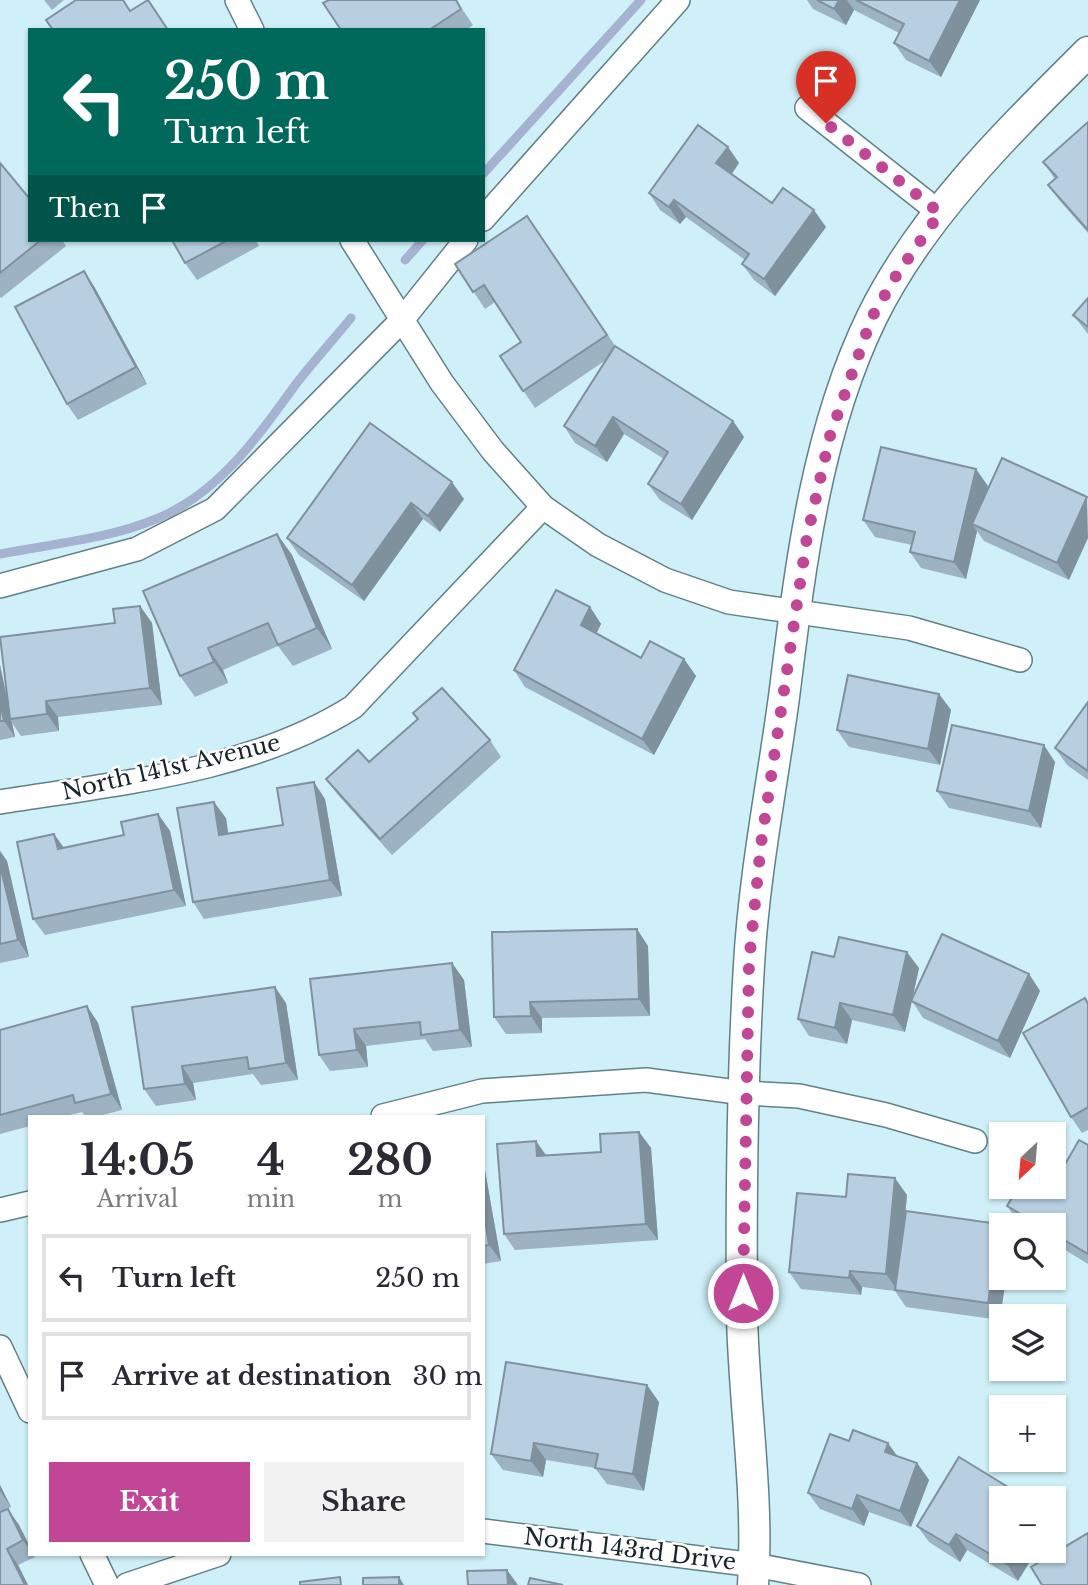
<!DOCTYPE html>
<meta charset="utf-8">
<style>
:root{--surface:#fff;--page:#f2f2f3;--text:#2b2b33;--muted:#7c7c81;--line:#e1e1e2;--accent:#c24696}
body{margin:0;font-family:"Libre Baskerville",serif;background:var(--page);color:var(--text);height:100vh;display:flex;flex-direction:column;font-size:26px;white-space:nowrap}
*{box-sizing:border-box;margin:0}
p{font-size:23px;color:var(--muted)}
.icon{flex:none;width:38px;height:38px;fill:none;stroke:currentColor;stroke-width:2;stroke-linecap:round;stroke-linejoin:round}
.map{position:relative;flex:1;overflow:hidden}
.sheet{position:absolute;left:28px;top:1115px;width:457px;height:441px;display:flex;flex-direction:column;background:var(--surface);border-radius:0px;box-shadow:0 2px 5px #0004}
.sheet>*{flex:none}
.top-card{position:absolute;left:28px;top:28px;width:457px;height:214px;border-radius:0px;box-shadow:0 2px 5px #0004;background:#00695c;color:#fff;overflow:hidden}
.needle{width:46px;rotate:206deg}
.controls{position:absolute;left:989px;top:1122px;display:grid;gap:14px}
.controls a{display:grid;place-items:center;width:77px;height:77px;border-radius:0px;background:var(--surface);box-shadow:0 2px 5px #0004;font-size:35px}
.pin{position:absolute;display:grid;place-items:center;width:60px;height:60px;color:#fff;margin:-72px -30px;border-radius:50% 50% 50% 0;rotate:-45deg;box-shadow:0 0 7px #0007}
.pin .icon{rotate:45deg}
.me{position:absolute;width:77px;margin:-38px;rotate:0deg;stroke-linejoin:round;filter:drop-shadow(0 0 5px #0008)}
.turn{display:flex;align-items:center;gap:24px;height:147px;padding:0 21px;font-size:32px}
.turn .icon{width:91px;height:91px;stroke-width:2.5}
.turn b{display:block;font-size:49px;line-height:60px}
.then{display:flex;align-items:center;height:66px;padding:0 21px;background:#0003;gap:14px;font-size:26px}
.eta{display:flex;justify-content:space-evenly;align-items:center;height:119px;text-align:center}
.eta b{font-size:42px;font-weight:700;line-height:49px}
.button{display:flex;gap:14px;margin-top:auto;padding:14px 21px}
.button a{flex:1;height:80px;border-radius:0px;background:var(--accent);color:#fff;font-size:28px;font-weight:700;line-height:80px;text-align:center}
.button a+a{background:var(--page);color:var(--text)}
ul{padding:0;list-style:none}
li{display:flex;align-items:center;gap:21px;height:88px;margin:0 14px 10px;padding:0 7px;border:4px solid var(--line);border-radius:0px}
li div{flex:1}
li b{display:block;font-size:26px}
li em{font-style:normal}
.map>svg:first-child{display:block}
</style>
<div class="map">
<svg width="1088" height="1585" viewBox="0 0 1088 1585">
<rect width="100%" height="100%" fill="#cff0f8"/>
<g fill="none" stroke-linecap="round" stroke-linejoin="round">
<g stroke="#a5b3d0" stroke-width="9">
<path d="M483,174L641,0"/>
<path d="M405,260L423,240"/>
<path d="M0,554C51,544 108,539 156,519C220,493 257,437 296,384C314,361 333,340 351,318"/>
</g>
<defs>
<g id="minor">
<path d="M237,0L252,30"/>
<path d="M807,108L940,213"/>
<path d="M483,219L678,0"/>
<path d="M352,240L442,383L493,451L543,507L598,545L665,580L729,602L909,628L1020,660"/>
<path d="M0,586L137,549L215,509L402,320L466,240"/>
<path d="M0,802C118,783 250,772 353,707L543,507"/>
<path d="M383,1116L482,1091L646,1080L744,1093L799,1096L886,1115L975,1141"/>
<path d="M0,1210L30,1203"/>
<path d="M0,1347L30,1411"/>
<path d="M483,1531L755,1565L859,1585"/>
<path d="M92,1554L107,1585"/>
<path d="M127,1585L219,1554"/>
</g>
<path id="tertiary" d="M753,1585C759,1496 744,1405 742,1316C741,1199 742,1081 749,965C754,875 772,786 784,697C800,570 815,434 872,317C922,215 1009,131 1088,52"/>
</defs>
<use href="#minor" stroke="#628087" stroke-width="26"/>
<use href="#tertiary" stroke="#628087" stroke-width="33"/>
<use href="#minor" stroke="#fff" stroke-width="23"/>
<use href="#tertiary" stroke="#fff" stroke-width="30"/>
</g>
<g fill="#9db2c2">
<path d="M44,0H64L52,10Z"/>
<path d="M456,0L473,25L466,30H341Z"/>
<path d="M807,0H980L941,77L906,60L894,43L899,33L854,10L846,25L813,9Z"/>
<path d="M1088,122V233L1060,201L1048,185L1055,179L1043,162Z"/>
<path d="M728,147L739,163L732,174L772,203L826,227L775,296L754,280L742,264L745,260L686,217L680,224L660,210L649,193Z"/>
<path d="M0,163L30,240H62L66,246L1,298L0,297Z"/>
<path d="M527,216L616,347L733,421L744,437L692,520L660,500L648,484L664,459L624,434L607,462L575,443L564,426L606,360L535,408L500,356L521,342L495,302L485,309L455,264Z"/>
<path d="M172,240H256L259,246L197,280L185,263Z"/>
<path d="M84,271L95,288L147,384L78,420L67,404Z"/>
<path d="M1088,298V334L1073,315Z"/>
<path d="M370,423L464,499L440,532L423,519L364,601L299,555L287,538Z"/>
<path d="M1002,458L1069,580L984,541L977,531L966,579L921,568L910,552L912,545L875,537L863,520L988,486L985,495Z"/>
<path d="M277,534L292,555L332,649L293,666L278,646L223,670L228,683L195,697L180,676Z"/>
<path d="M140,606L152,623L162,705L58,717L59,731L21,736L12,723L15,737L0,740V665L6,692L115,623Z"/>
<path d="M590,607L601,624L596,634L641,658L684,659L696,676L654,755L525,687L514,670Z"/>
<path d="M939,694L951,710L940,765L849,747L837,730Z"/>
<path d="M1088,702V780L1067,765L1055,748Z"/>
<path d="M413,713L490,740L501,757L392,855L338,795L326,779L369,762L418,719Z"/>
<path d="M1055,762L1041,828L949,808L937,791Z"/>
<path d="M325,799L342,896L204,919L193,902L226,818L228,834L283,825Z"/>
<path d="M158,814L170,831L186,906L45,935L33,919L54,834L64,848L124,835Z"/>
<path d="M0,851L7,861L29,957L0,963Z"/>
<path d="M648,946L650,1016L542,1018V1033L506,1034L494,1017Z"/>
<path d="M834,957L919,968L912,1000L1029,974L1040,991L1010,1058L923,1018L912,1001L905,1032L852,1020L847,1044L809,1036L798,1019Z"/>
<path d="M452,963L464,980L472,1047L433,1051L425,1039L366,1046L368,1067L330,1071L319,1055Z"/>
<path d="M286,1003L298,1080L261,1085L253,1074L193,1083L196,1100L156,1106L144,1089Z"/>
<path d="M1088,1003V1130L1082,1133L1071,1117Z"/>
<path d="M87,1006L98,1023L122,1110L99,1116H85L82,1112L66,1116H30V1126L0,1134V1030Z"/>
<path d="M639,1132L651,1148L658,1240L515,1250L504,1234L546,1155L601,1152Z"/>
<path d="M1088,1145V1264L1054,1243V1225H1023L1019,1223L1007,1206L1056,1180Z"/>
<path d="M483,1163L484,1165L501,1261L483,1264Z"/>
<path d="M907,1195L904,1222L999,1224L1001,1227L1000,1320L906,1307L895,1291L862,1287L861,1295L801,1289L789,1272L846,1197Z"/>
<path d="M659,1402L644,1491L607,1484L595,1468L546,1460L543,1477L503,1470L491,1454Z"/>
<path d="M849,1441L917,1463L929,1480L911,1527L869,1512L864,1526L820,1509L808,1493Z"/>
<path d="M959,1457L1018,1581L967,1550L960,1562L929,1542L917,1526Z"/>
<path d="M0,1485L11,1507L0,1512Z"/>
<path d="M0,1512L19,1525L30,1547V1554H33L35,1557L18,1565L28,1585H0Z"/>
</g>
<g fill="#80919e">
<path d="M839,0H847L854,10L846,25L834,9Z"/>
<path d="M960,0H980L941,77L929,61Z"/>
<path d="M728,147L739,163L728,179L716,163Z"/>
<path d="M674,200L686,217L680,224L669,207Z"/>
<path d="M814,210L826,227L775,296L764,279Z"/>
<path d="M84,271L95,288L147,384L136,367Z"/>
<path d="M613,417L624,434L607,462L595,446Z"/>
<path d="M733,421L744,437L692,520L681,504Z"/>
<path d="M976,469L988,486L978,527L972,524L977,531L966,579L954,562Z"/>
<path d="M452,482L464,499L440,532L428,516Z"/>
<path d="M1087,497L1088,538L1069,580L1057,563Z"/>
<path d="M411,503L423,519L364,601L352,585Z"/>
<path d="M277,534L292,555L332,649L317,628Z"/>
<path d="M140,606L152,623L162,705L150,688Z"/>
<path d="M590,607L601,624L592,642L581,625Z"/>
<path d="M208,648L223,670L228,683L214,662Z"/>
<path d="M684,659L696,676L654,755L642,739Z"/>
<path d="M0,665L11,719H10L12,723L15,737L4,721L0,703Z"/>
<path d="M939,694L951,710L940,765L928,749Z"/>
<path d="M46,701L58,717L59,731L47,714Z"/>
<path d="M1044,745L1055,762L1041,828L1029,811Z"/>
<path d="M314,782L325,799L342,896L330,880Z"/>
<path d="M214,802L226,818L231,852L219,835Z"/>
<path d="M158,814L170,831L186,906L174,890Z"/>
<path d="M54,834L66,851L58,849Z"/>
<path d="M0,851L7,861L29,957L18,940L0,865Z"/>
<path d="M637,929L648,946L650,1016L639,999Z"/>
<path d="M907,952L919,968L905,1032L893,1015Z"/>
<path d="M452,963L464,980L472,1047L460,1030Z"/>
<path d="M1029,974L1040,991L1010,1058L998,1041Z"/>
<path d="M275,987L286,1003L298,1080L286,1063Z"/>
<path d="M530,1002L542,1018V1033L531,1016Z"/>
<path d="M840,1003L852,1020L847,1044L835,1028Z"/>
<path d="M87,1006L98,1023L122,1110L111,1094Z"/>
<path d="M354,1029L366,1046L368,1067L357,1050Z"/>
<path d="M182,1066L193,1083L196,1100L185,1084Z"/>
<path d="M639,1132L651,1148L658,1240L646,1224Z"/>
<path d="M536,1141L548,1158L537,1156Z"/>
<path d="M483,1163L484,1165L501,1261L489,1245L483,1207Z"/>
<path d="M895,1178L907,1195L898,1291L886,1274Z"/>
<path d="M999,1224L1001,1227V1278H1006L1000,1320L988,1303Z"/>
<path d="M850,1271L862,1287L861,1295L849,1278Z"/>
<path d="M647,1385L659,1402L644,1491L633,1474Z"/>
<path d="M534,1443L546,1460L543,1477L531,1461Z"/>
<path d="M888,1443L900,1460L885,1452Z"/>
<path d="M917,1463L929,1480L911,1527L900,1511Z"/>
<path d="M0,1485L11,1507L0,1491Z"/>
<path d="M857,1495L869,1512L864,1526L852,1509Z"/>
<path d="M8,1509L19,1525L30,1547V1550L23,1540Z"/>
<path d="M956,1534L967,1550L960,1562L949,1545Z"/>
<path d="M7,1549L18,1565L28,1585H25Z"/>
<path d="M1015,1550H1037L1018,1581L1007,1564Z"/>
<path d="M507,1570L518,1585H508Z"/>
<path d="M399,1577L404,1585H399Z"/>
</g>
<g fill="#b7cfe1" stroke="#80919e" stroke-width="2">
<path d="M76,0H123L130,11L148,0L168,30H53L46,20Z"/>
<path d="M329,0H456L461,9L429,30H341L323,3Z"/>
<path d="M817,0H839L834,9Z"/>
<path d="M856,0H960L929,61L894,43L904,24Z"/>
<path d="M1088,122V230L1048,185L1057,177L1043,162Z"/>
<path d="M698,125L728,147L716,163L772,203L783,188L814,210L764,279L742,264L749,254L674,200L669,207L649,193Z"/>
<path d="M0,163L30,199V240H41L0,273Z"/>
<path d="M527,216L607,335L523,391L500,356L521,342L484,285L473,292L455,264Z"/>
<path d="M172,240H228L185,263Z"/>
<path d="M84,271L136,367L67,404L15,307Z"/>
<path d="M1088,298V327L1073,315Z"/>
<path d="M615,346L733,421L681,504L648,484L668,452L613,417L595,446L564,426Z"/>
<path d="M370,423L452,482L428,516L411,503L352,585L287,538Z"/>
<path d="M881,447L976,469L954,562L910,552L915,532L863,520Z"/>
<path d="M1002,458L1087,497L1057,563L972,524Z"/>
<path d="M277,534L317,628L278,645L268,623L208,648L214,662L180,676L143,591Z"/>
<path d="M556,590L590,607L581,625L641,658L650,641L684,659L642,739L514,670Z"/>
<path d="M140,606L150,688L46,701L47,714L10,719L0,637L115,623L113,609Z"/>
<path d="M848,675L939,694L928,749L837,730Z"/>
<path d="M442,688L490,740L380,839L326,779L358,750L369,762L418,719L413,713Z"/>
<path d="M1088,702V771L1055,748Z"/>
<path d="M0,703L4,721H0Z"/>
<path d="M952,725L1044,745L1029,811L937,791Z"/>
<path d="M314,782L330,880L193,902L177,808L214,802L219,835L283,825L277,788Z"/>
<path d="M158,814L174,890L33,919L17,842L54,834L58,849L124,835L121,822Z"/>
<path d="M0,865L18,940L0,944Z"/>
<path d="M637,929L639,999L530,1002L531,1016L494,1017L492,932Z"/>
<path d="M942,934L1029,974L998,1041L911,1001Z"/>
<path d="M839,937L907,952L893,1015L840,1003L835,1028L798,1019L812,952L834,957Z"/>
<path d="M452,963L460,1030L421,1035L420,1022L354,1029L357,1050L319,1055L310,979Z"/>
<path d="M275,987L286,1063L249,1069L247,1057L182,1066L185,1084L144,1089L132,1007Z"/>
<path d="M1085,998L1088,1004V1107L1071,1117L1023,1033Z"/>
<path d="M87,1006L111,1094L75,1103L73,1095L0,1115V1030Z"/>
<path d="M639,1132L646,1224L504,1234L497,1144L536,1141L537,1156L601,1152L600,1134Z"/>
<path d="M1079,1140L1088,1145V1254L1054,1234V1225H1039L1007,1206L1019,1186H1054V1178L1056,1180Z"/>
<path d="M848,1174L895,1178L886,1274L850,1271L849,1278L789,1272L797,1193L846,1197Z"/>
<path d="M483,1207L489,1245L483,1246Z"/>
<path d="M906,1211L999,1224L988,1303L895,1290Z"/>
<path d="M506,1362L647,1385L633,1474L595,1468L598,1454L534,1443L531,1461L491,1454Z"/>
<path d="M853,1430L888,1443L885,1452L917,1463L900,1511L857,1495L852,1509L808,1493L830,1434L849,1441Z"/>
<path d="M959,1457L1026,1498H1001V1550H1015L1007,1564L956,1534L949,1545L917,1526Z"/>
<path d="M8,1509L23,1540L7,1549L25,1585H0V1512Z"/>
<path d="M1088,1533V1585H1042L1031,1567Z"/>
<path d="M507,1570L508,1585H468L467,1571Z"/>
<path d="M340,1577L341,1585H300V1582Z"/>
<path d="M399,1577V1585H363V1578Z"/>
<path d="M530,1578L563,1585H528Z"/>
</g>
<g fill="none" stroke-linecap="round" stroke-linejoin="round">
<path stroke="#c24696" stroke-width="12" stroke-dasharray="0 21.6" d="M743,1293L749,962L761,844L807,537L830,436L872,317L896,276L940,213L826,123"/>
</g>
<g text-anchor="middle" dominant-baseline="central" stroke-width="5" stroke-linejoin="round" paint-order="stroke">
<g font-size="23" fill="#182427" stroke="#fff">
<text transform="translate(171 767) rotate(-13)">North 141st Avenue</text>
<text transform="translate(630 1549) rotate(7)">North 143rd Drive</text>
</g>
</g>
</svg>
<div class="controls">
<a><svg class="needle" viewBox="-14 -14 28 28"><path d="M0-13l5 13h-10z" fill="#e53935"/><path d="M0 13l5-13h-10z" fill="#7c7c81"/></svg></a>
<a><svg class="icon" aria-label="search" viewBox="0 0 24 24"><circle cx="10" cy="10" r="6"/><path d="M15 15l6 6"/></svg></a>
<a><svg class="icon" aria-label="layers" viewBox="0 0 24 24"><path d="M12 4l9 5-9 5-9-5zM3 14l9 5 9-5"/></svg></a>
<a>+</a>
<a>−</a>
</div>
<div class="pin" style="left:826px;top:123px;background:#d93025"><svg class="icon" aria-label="arrive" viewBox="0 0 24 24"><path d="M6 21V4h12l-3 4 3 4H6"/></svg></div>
<svg class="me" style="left:743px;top:1293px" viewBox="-20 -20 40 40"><circle r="17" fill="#c24696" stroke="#fff" stroke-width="3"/><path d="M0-11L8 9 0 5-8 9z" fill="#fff"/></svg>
<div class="top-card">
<div class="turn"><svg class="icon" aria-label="left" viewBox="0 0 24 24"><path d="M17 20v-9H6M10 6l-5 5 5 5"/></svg><div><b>250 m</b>Turn left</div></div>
<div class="then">Then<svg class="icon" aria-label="arrive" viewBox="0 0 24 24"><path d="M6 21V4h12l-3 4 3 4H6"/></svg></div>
</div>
<section class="sheet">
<div class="eta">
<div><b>14:05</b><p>Arrival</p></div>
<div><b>4</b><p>min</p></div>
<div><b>280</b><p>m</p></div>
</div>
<ul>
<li><svg class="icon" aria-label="left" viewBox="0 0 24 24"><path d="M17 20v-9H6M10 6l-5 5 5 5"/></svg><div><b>Turn left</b></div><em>250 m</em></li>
<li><svg class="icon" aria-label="arrive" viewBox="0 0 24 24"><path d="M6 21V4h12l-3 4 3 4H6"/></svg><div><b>Arrive at destination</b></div><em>30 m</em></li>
</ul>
<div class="button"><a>Exit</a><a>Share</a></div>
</section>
</div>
